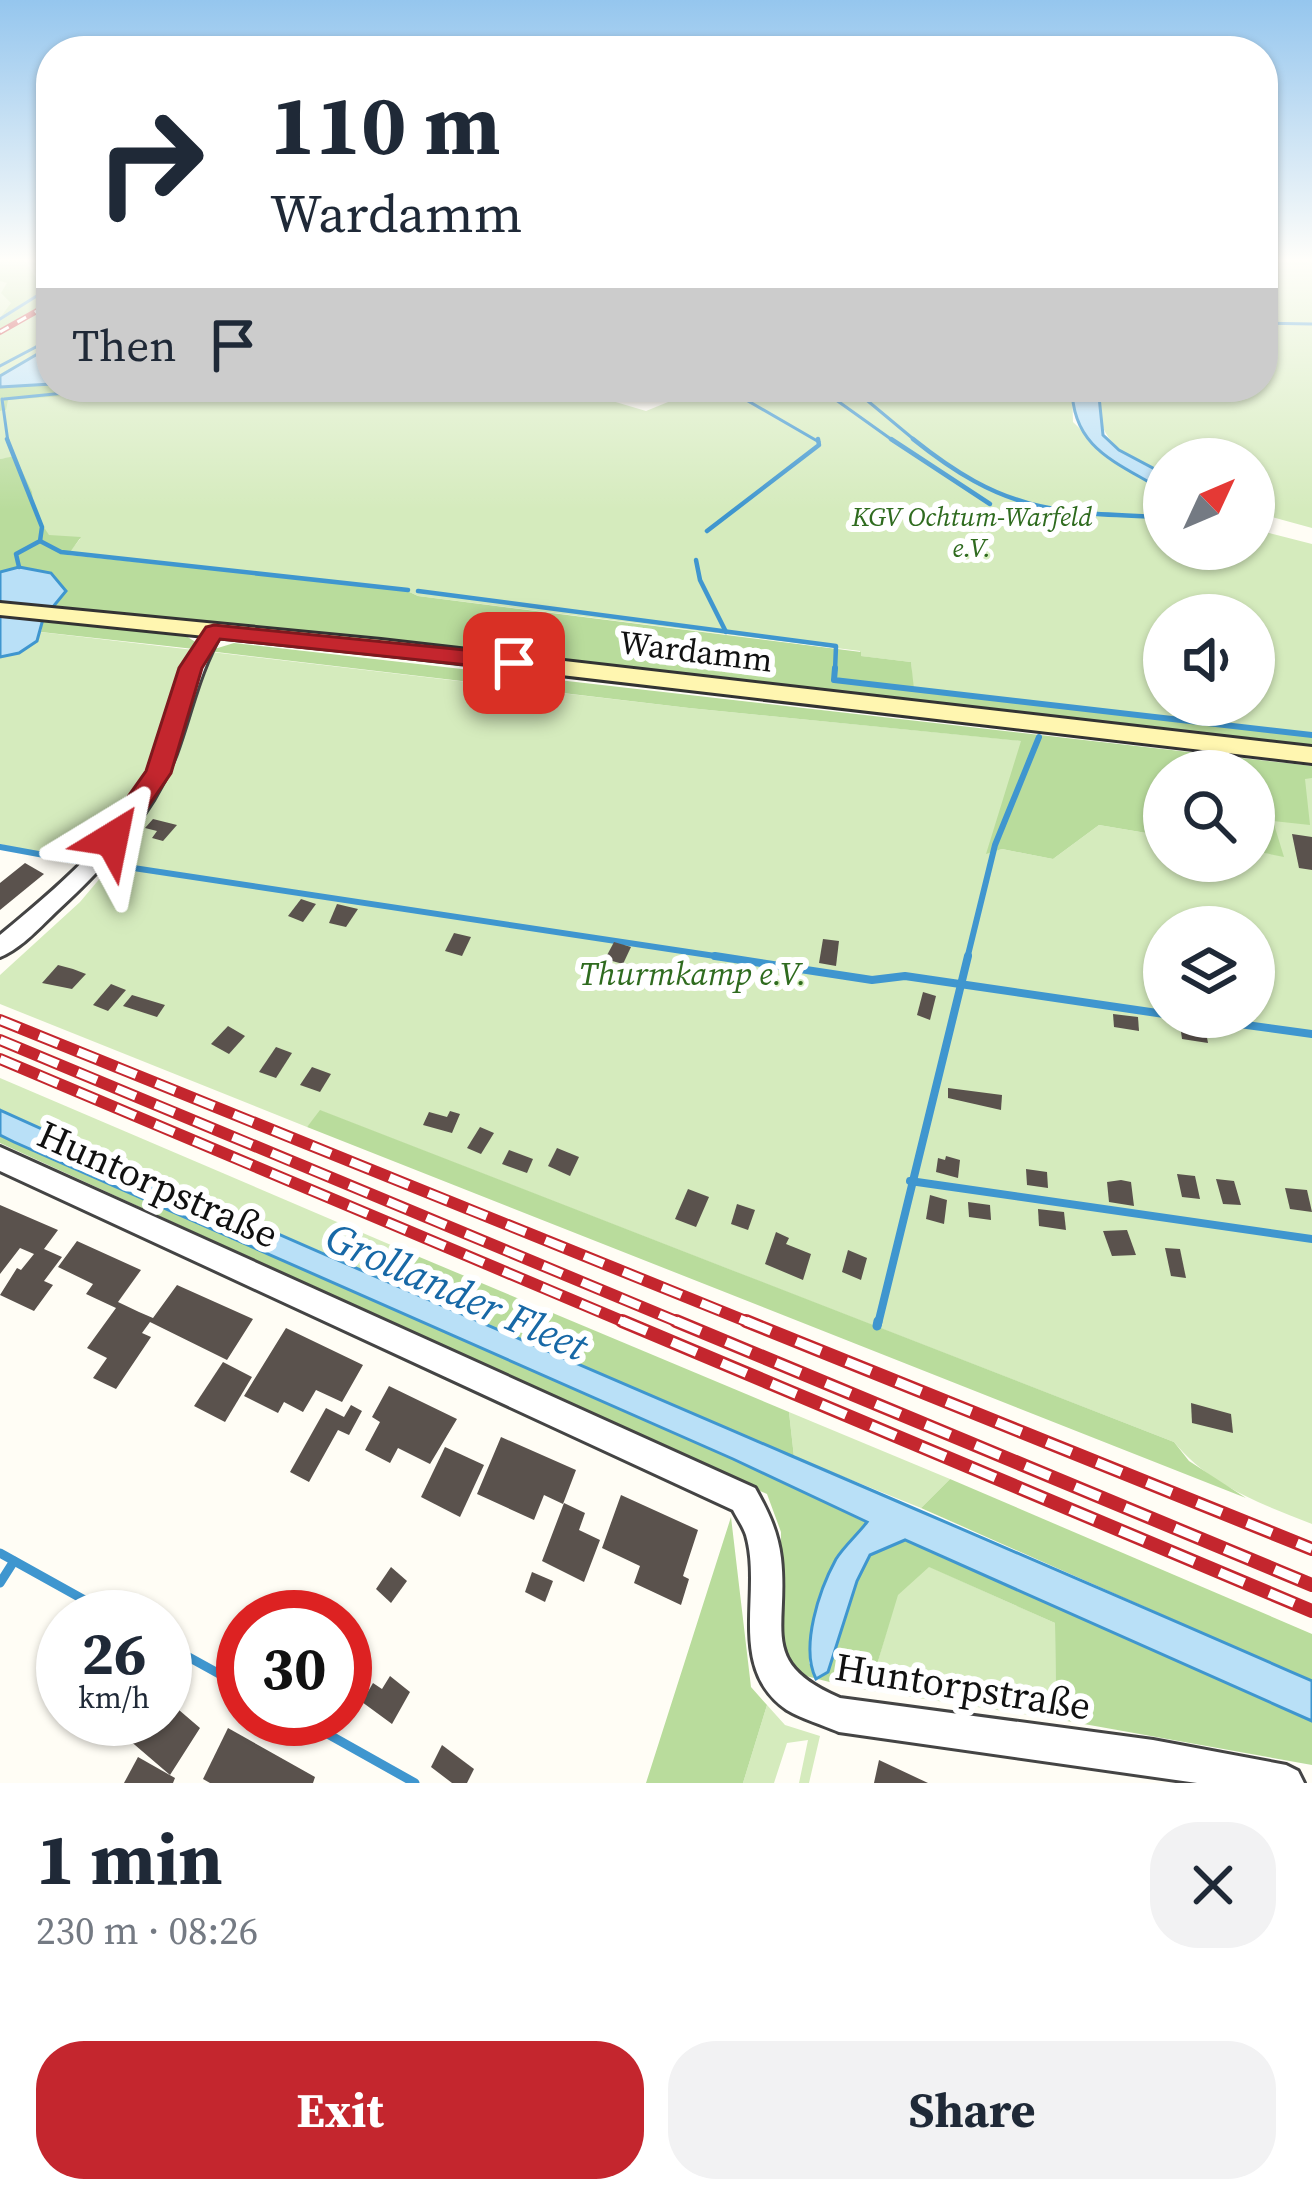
<!DOCTYPE html>
<meta charset="utf-8">
<style>
:root{--surface:#fff;--page:#f2f2f3;--text:#1f2937;--muted:#747a83;--accent:#c4262e}
body{margin:0;font-family:"Source Serif 4",serif;background:var(--page);color:var(--text);height:100vh;display:flex;flex-direction:column;font-size:45px;white-space:nowrap}
*{box-sizing:border-box;margin:0}
p{font-size:39px;color:var(--muted)}
.icon{flex:none;width:66px;height:66px;fill:none;stroke:currentColor;stroke-width:2;stroke-linecap:round;stroke-linejoin:round}
.map{position:relative;height:1783px;overflow:hidden}
.drawer{display:flex;flex-direction:column;background:var(--surface);flex:1}
.drawer>*{flex:none}
.top-card{position:absolute;left:36px;top:36px;width:1242px;height:366px;border-radius:48px;box-shadow:0 3px 9px #0004;background:#fff;color:var(--text);overflow:hidden}
.needle{width:78px;rotate:46deg}
.tools{position:absolute;left:1143px;top:438px;display:grid;gap:24px}
.tools a{display:grid;place-items:center;width:132px;height:132px;border-radius:50%;background:var(--surface);box-shadow:0 3px 9px #0004;font-size:60px}
.speed{position:absolute;left:36px;top:1590px;display:flex;gap:24px;font-size:60px;font-weight:700;text-align:center}
.speed>*{display:grid;place-content:center;width:156px;height:156px;border-radius:50%;background:var(--surface);box-shadow:0 3px 9px #0004;line-height:1}
.speed small{font-size:30px;font-weight:400}
.speed .limit{border:18px solid #d22;background:#fff;color:#111}
.pin{position:absolute;display:grid;place-items:center;width:102px;height:102px;color:#fff;margin:-51px;border-radius:24px;box-shadow:0 6px 18px #0006}
.me{position:absolute;width:132px;margin:-66px;rotate:35deg;stroke-linejoin:round;filter:drop-shadow(0 0 9px #0008)}
.turn{display:flex;align-items:center;gap:42px;height:252px;padding:0 36px;font-size:54px}
.turn .icon{width:156px;height:156px;stroke-width:2.5}
.turn b{display:block;font-size:84px;line-height:102px}
.then{display:flex;align-items:center;height:114px;padding:0 36px;background:#0003;gap:24px;font-size:45px}
.round{display:grid;place-items:center;flex:none;width:126px;height:126px;border-radius:48px;background:var(--page)}
.overview{display:flex;align-items:center;justify-content:space-between;height:204px;padding:0 36px}
h1{font-size:72px;font-weight:700;line-height:90px}
.primary-button{display:flex;gap:24px;margin-top:auto;padding:24px 36px}
.primary-button a{flex:1;height:138px;border-radius:48px;background:var(--accent);color:#fff;font-size:48px;font-weight:700;line-height:138px;text-align:center}
.primary-button a+a{background:var(--page);color:var(--text)}
.map>svg:first-child{display:block}
</style>
<div class="map">
<svg width="1312" height="1783" viewBox="0 0 1312 1783">
<rect width="100%" height="100%" fill="#fffdf5"/>
<g fill="#d5ebbd" fill-rule="evenodd">
<path d="M0,260H51V387L117,392L128,387H565L646,411L705,387H1072L1073,422L1106,454L1164,491V549H1254V529L1312,544V733L913,689L911,662L860,656V651L418,596L403,589L67,555L80,539L49,536L34,512L15,457L0,459V411L6,410L0,401ZM1164,615H1254V705H1164Z"/>
<path d="M1263,260H1312V528L1254,512V459H1164V474C1118,450 1096,444 1098,387H1263Z"/>
<path d="M40,632L689,708L1022,741L988,853L1002,849L1053,859L1099,825L1164,836V861H1254V851L1283,856L1272,821L1305,778H1312V1524C1261,1504 1209,1485 1174,1442L321,1111L307,1127L0,1004V975L80,902L107,870L0,844V657C17,653 34,649 40,632ZM1164,927H1254V1017H1164Z"/>
<path d="M0,1078L398,1248L396,1286L0,1110Z"/>
<path d="M789,1412L950,1479L921,1508L794,1457Z"/>
<path d="M928,1566L1055,1623L1056,1719L853,1688L876,1668L897,1595Z"/>
<path d="M767,1705L785,1725L820,1736L809,1783H799L808,1740L787,1743L774,1783H743Z"/>
</g>
<g fill="#b9dc9c">
<path d="M0,260H24L38,281L51,285V300L0,329V318L11,303L1,293L7,283L0,281Z"/>
<path d="M51,384V387H128L117,392L8,400L6,410L0,411V387Z"/>
<path d="M15,456L32,492L34,512L49,535L81,537L68,555L403,589L418,596L861,652V656L911,662L914,689L1312,733V746C892,701 473,648 52,607L66,590L51,573L19,567L0,572V459Z"/>
<path d="M43,621L183,634L197,643L194,649L41,632Z"/>
<path d="M234,643L1312,766V778L1305,779L1310,825L1273,821L1284,857L1254,851V771H1164V836L1099,825L1053,859L1002,849L986,854L1021,741L689,708L208,651Z"/>
<path d="M320,1110L1174,1442L1189,1461L1246,1498L307,1127Z"/>
<path d="M0,1135L733,1459L867,1523C828,1568 817,1605 809,1664L840,1637L857,1581L870,1555L905,1540L1312,1721V1765L1056,1719L1055,1623L929,1567L898,1595L876,1668L853,1688L802,1675L780,1649L781,1532L767,1494L0,1143Z"/>
<path d="M398,1248L789,1412L794,1457L396,1286Z"/>
<path d="M950,1479L1312,1634V1681L921,1508Z"/>
<path d="M731,1517L751,1687L767,1705L743,1783H646Z"/>
</g>
<g fill="#b9e0f7" stroke="#3f96cf" stroke-width="3">
<path d="M51,346V384L0,387V376Z"/>
<path d="M1072,387H1098L1103,435L1119,450L1164,474V491C1117,462 1072,449 1072,387Z"/>
<path d="M19,567L51,573L66,591L43,619L37,641L19,653L0,657V572Z"/>
<path d="M0,1110C435,1307 875,1489 1312,1681V1721L905,1540L870,1555L857,1581L828,1672L816,1679C800,1647 819,1590 836,1559C844,1546 858,1534 867,1522L733,1459L14,1142L0,1135Z"/>
</g>
<g fill="none" stroke-linecap="round" stroke-linejoin="round">
<g stroke="#3f96cf" stroke-width="3">
<path d="M42,260L51,272"/>
<path d="M0,319L51,287"/>
<path d="M1263,323L1312,324"/>
<path d="M0,366L51,339"/>
<path d="M173,387L194,394L350,387"/>
<path d="M569,387L645,399L683,387"/>
<path d="M611,387H647"/>
<path d="M724,387L819,442"/>
<path d="M818,387L895,442"/>
<path d="M851,387L917,442"/>
<path d="M2,399L8,442"/>
<path d="M4,399L125,387"/>
</g>
<g stroke="#3f96cf" stroke-width="4.5">
<path d="M7,439L42,527L40,541L16,554L19,567"/>
<path d="M891,439L990,504"/>
<path d="M913,439C1004,512 1052,513 1164,517"/>
<path d="M707,531L819,445L818,439"/>
<path d="M40,541L61,552L408,590"/>
<path d="M696,560L700,580L726,632"/>
<path d="M418,591L836,646L835,671"/>
</g>
<g stroke="#3f96cf" stroke-width="6">
<path d="M835,668L834,680L1312,735"/>
<path d="M0,847L82,862"/>
<path d="M107,864L735,959"/>
<path d="M967,959L995,845L1039,737"/>
</g>
<g stroke="#3f96cf" stroke-width="8">
<path d="M715,956L872,980L905,976L1164,1014"/>
<path d="M1188,1017L1312,1034"/>
<path d="M910,1181L1312,1239"/>
<path d="M878,1324L968,956"/>
</g>
<g stroke="#3f96cf" stroke-width="9">
<path d="M877,1326L878,1321"/>
<path d="M0,1553L115,1617"/>
<path d="M0,1583L14,1561"/>
<path d="M165,1644L243,1687"/>
<path d="M301,1719L415,1783"/>
</g>
</g>
<g fill="#5a524d">
<path d="M153,819L177,825L163,841L152,838L157,831L145,828Z"/>
<path d="M1292,834L1312,837V870L1299,868Z"/>
<path d="M25,863L44,874L0,910V883Z"/>
<path d="M301,899L316,904L303,922L288,916Z"/>
<path d="M337,904L358,909L346,927L329,923Z"/>
<path d="M454,933L471,937L462,956L445,951Z"/>
<path d="M823,939L839,941L836,966L819,963Z"/>
<path d="M614,942L631,947L623,964L605,959Z"/>
<path d="M58,965L73,969L86,974L72,989L42,983Z"/>
<path d="M111,984L126,990L108,1011L93,1005Z"/>
<path d="M923,992L936,996L930,1020L917,1015Z"/>
<path d="M132,995L165,1005L157,1017L123,1006Z"/>
<path d="M1113,1014L1138,1017L1139,1031L1114,1027Z"/>
<path d="M1180,1024L1205,1027L1208,1043L1182,1039Z"/>
<path d="M228,1026L245,1036L229,1054L211,1044Z"/>
<path d="M276,1047L292,1053L276,1078L259,1072Z"/>
<path d="M312,1067L331,1074L320,1092L300,1085Z"/>
<path d="M948,1088L1002,1095L1001,1110L948,1098Z"/>
<path d="M450,1111L460,1114L452,1133L423,1125L429,1112L447,1117Z"/>
<path d="M480,1127L494,1133L481,1154L467,1148Z"/>
<path d="M557,1148L579,1157L570,1176L548,1166Z"/>
<path d="M509,1150L533,1159L527,1173L502,1164Z"/>
<path d="M946,1156L960,1160L958,1178L936,1172L938,1158L945,1160Z"/>
<path d="M1026,1169L1047,1172L1048,1188L1027,1185Z"/>
<path d="M1177,1174L1195,1176L1200,1199L1182,1197Z"/>
<path d="M1216,1179L1234,1181L1241,1205L1223,1204Z"/>
<path d="M1121,1180L1131,1182L1134,1206L1109,1202L1107,1182Z"/>
<path d="M1285,1188L1307,1190L1312,1212L1290,1209Z"/>
<path d="M688,1189L709,1197L696,1227L675,1219Z"/>
<path d="M930,1195L947,1200L944,1224L926,1219Z"/>
<path d="M968,1202L990,1205L991,1220L969,1217Z"/>
<path d="M737,1204L755,1210L748,1230L731,1224Z"/>
<path d="M0,1205L58,1230L44,1249L62,1257L44,1281L53,1285L34,1311L0,1295L17,1268L21,1270L34,1254L20,1248L0,1274Z"/>
<path d="M1038,1209L1064,1212L1066,1230L1039,1226Z"/>
<path d="M1127,1230L1136,1255L1112,1256L1103,1231Z"/>
<path d="M776,1232L789,1238L786,1244L811,1254L803,1280L765,1264Z"/>
<path d="M77,1241L141,1270L118,1302L139,1312L153,1318L177,1285L253,1319L227,1360L150,1322L142,1333L151,1337L116,1389L93,1378L107,1358L87,1348L116,1308L86,1294L93,1284L58,1267Z"/>
<path d="M1165,1248L1180,1249L1186,1278L1171,1276Z"/>
<path d="M848,1250L867,1258L861,1280L842,1272Z"/>
<path d="M286,1328L363,1365L342,1402L316,1390L303,1412L284,1402L278,1413L244,1396Z"/>
<path d="M223,1362L252,1377L225,1422L194,1406Z"/>
<path d="M389,1386L457,1419L430,1464L398,1448L390,1463L365,1450L380,1422L372,1417Z"/>
<path d="M1191,1403L1231,1414L1233,1433L1192,1423Z"/>
<path d="M351,1405L362,1411L349,1435L338,1430L309,1482L290,1472L326,1408L344,1417Z"/>
<path d="M501,1437L576,1470L563,1504L544,1495L534,1520L477,1494Z"/>
<path d="M445,1447L484,1465L460,1517L421,1497Z"/>
<path d="M621,1495L698,1530L683,1576L689,1579L681,1605L634,1583L640,1566L602,1548Z"/>
<path d="M564,1503L585,1513L579,1530L600,1540L584,1582L542,1561Z"/>
<path d="M391,1567L407,1581L391,1603L376,1589Z"/>
<path d="M532,1572L553,1581L545,1602L525,1592Z"/>
<path d="M390,1676L410,1692L392,1724L362,1702L373,1683L382,1689Z"/>
<path d="M165,1698L200,1728L170,1775L121,1733L131,1719H165Z"/>
<path d="M228,1728L315,1777L313,1783H210L203,1779Z"/>
<path d="M442,1745L474,1769L467,1783H452L431,1767Z"/>
<path d="M138,1757L175,1778L173,1783H124Z"/>
<path d="M879,1760L928,1783H874Z"/>
</g>
<g fill="none" stroke-linecap="round" stroke-linejoin="round">
<defs>
<g id="street">
<path d="M214,627L222,632C199,671 191,713 176,754C152,816 106,866 58,910C41,926 22,948 0,957V935C58,887 121,835 152,765C173,719 181,671 208,628Z"/>
<path d="M0,1147L755,1488C768,1511 778,1532 781,1558C789,1630 757,1662 840,1698L1153,1740L1286,1765L1298,1771L1304,1783H1197L839,1732C823,1725 802,1719 787,1710C726,1668 763,1593 746,1535C743,1526 737,1518 733,1510L0,1171Z"/>
</g>
<path id="secondary" d="M0,603L381,640L1312,747V763L381,654L0,615Z"/>
</defs>
<use href="#street" stroke="#444" stroke-width="6"/>
<use href="#secondary" stroke="#333" stroke-width="6"/>
<use href="#street" fill="#fff" fill-rule="evenodd"/>
<use href="#secondary" fill="#fff6b0" fill-rule="evenodd"/>
<defs>
<path id="rail-far2" d="M0,332L51,303"/>
<g id="rail-far1">
<path d="M0,1020L753,1324"/>
<path d="M0,1040L683,1324"/>
<path d="M0,1059L629,1324"/>
</g>
<g id="rail">
<path d="M622,1321L1312,1611"/>
<path d="M676,1321L1312,1585"/>
<path d="M746,1321L1312,1549"/>
</g>
</defs>
<use href="#rail-far2" stroke="#c4262e" stroke-width="6"/>
<use href="#rail-far1" stroke="#c4262e" stroke-width="12"/>
<use href="#rail" stroke="#c4262e" stroke-width="14"/>
<use href="#rail-far2" stroke="#fff" stroke-width="3" stroke-dasharray="10" stroke-linecap="butt"/>
<use href="#rail-far1" stroke="#fff" stroke-width="8" stroke-dasharray="21" stroke-linecap="butt"/>
<use href="#rail" stroke="#fff" stroke-width="9" stroke-dasharray="27" stroke-linecap="butt"/>
</g>
<linearGradient id="sky" x2="0" y2="1"><stop stop-color="#95c6ee"/><stop offset="0.51" stop-color="#fffefa"/><stop offset="1" stop-color="#fffefa" stop-opacity="0"/></linearGradient>
<rect width="1312" height="510" fill="url(#sky)"/>
<path fill="#c4262e" stroke="#7f191e" stroke-width="3" d="M214,625L514,655L525,663L514,670L220,639L202,668L171,773L121,846H103L99,839L103,832L146,771L179,668L206,627Z"/>
<g text-anchor="middle" dominant-baseline="central" stroke-width="12" stroke-linejoin="round" paint-order="stroke">
<g font-size="27" font-style="italic" fill="#2f6b1f" stroke="#fff">
<text x="972" y="516">KGV Ochtum-Warfeld<tspan x="972" dy="31">e.V.</tspan></text>
</g>
<g font-size="33" fill="#111" stroke="#fff">
<text transform="translate(696 651) rotate(7)">Wardamm</text>
</g>
<g font-size="33" font-style="italic" fill="#2f6b1f" stroke="#fff">
<text x="693" y="973">Thurmkamp e.V.</text>
</g>
<g font-size="39" fill="#111" stroke="#fff">
<text transform="translate(158 1184) rotate(24)">Huntorpstraße</text>
<text transform="translate(963 1686) rotate(9)">Huntorpstraße</text>
</g>
<g font-size="42" font-style="italic" fill="#1768a6" stroke="#fff">
<text transform="translate(457 1291) rotate(24)">Grollander Fleet</text>
</g>
</g>
</svg>
<div class="tools">
<a><svg class="needle" viewBox="-14 -14 28 28"><path d="M0-13l5 13h-10z" fill="#e53935"/><path d="M0 13l5-13h-10z" fill="#747a83"/></svg></a>
<a><svg class="icon" aria-label="sound" viewBox="0 0 24 24"><path d="M4 9h4l5-4v14l-5-4H4zM17 9q2 3 0 6"/></svg></a>
<a><svg class="icon" aria-label="search" viewBox="0 0 24 24"><circle cx="10" cy="10" r="6"/><path d="M15 15l6 6"/></svg></a>
<a><svg class="icon" aria-label="layers" viewBox="0 0 24 24"><path d="M12 4l9 5-9 5-9-5zM3 14l9 5 9-5"/></svg></a>
</div>
<div class="speed"><div>26<small>km/h</small></div><div class="limit">30</div></div>
<div class="pin" style="left:514px;top:663px;background:#d93025"><svg class="icon" aria-label="arrive" viewBox="0 0 24 24"><path d="M6 21V4h12l-3 4 3 4H6"/></svg></div>
<svg class="me" style="left:112px;top:839px" viewBox="-20 -20 40 40"><path d="M0-17L14 15 0 8-14 15z" fill="#c4262e" stroke="#fff" stroke-width="4"/></svg>
<div class="top-card">
<div class="turn"><svg class="icon" aria-label="right" viewBox="0 0 24 24"><path d="M7 20v-9h11M14 6l5 5-5 5"/></svg><div><b>110 m</b>Wardamm</div></div>
<div class="then">Then<svg class="icon" aria-label="arrive" viewBox="0 0 24 24"><path d="M6 21V4h12l-3 4 3 4H6"/></svg></div>
</div>
</div>
<section class="drawer">
<div class="overview"><div><h1>1 min</h1><p>230 m · 08:26</p></div><a class="round"><svg class="icon" aria-label="close" viewBox="0 0 24 24"><path d="M6 6l12 12M18 6L6 18"/></svg></a></div>
<div class="primary-button"><a>Exit</a><a>Share</a></div>
</section>
